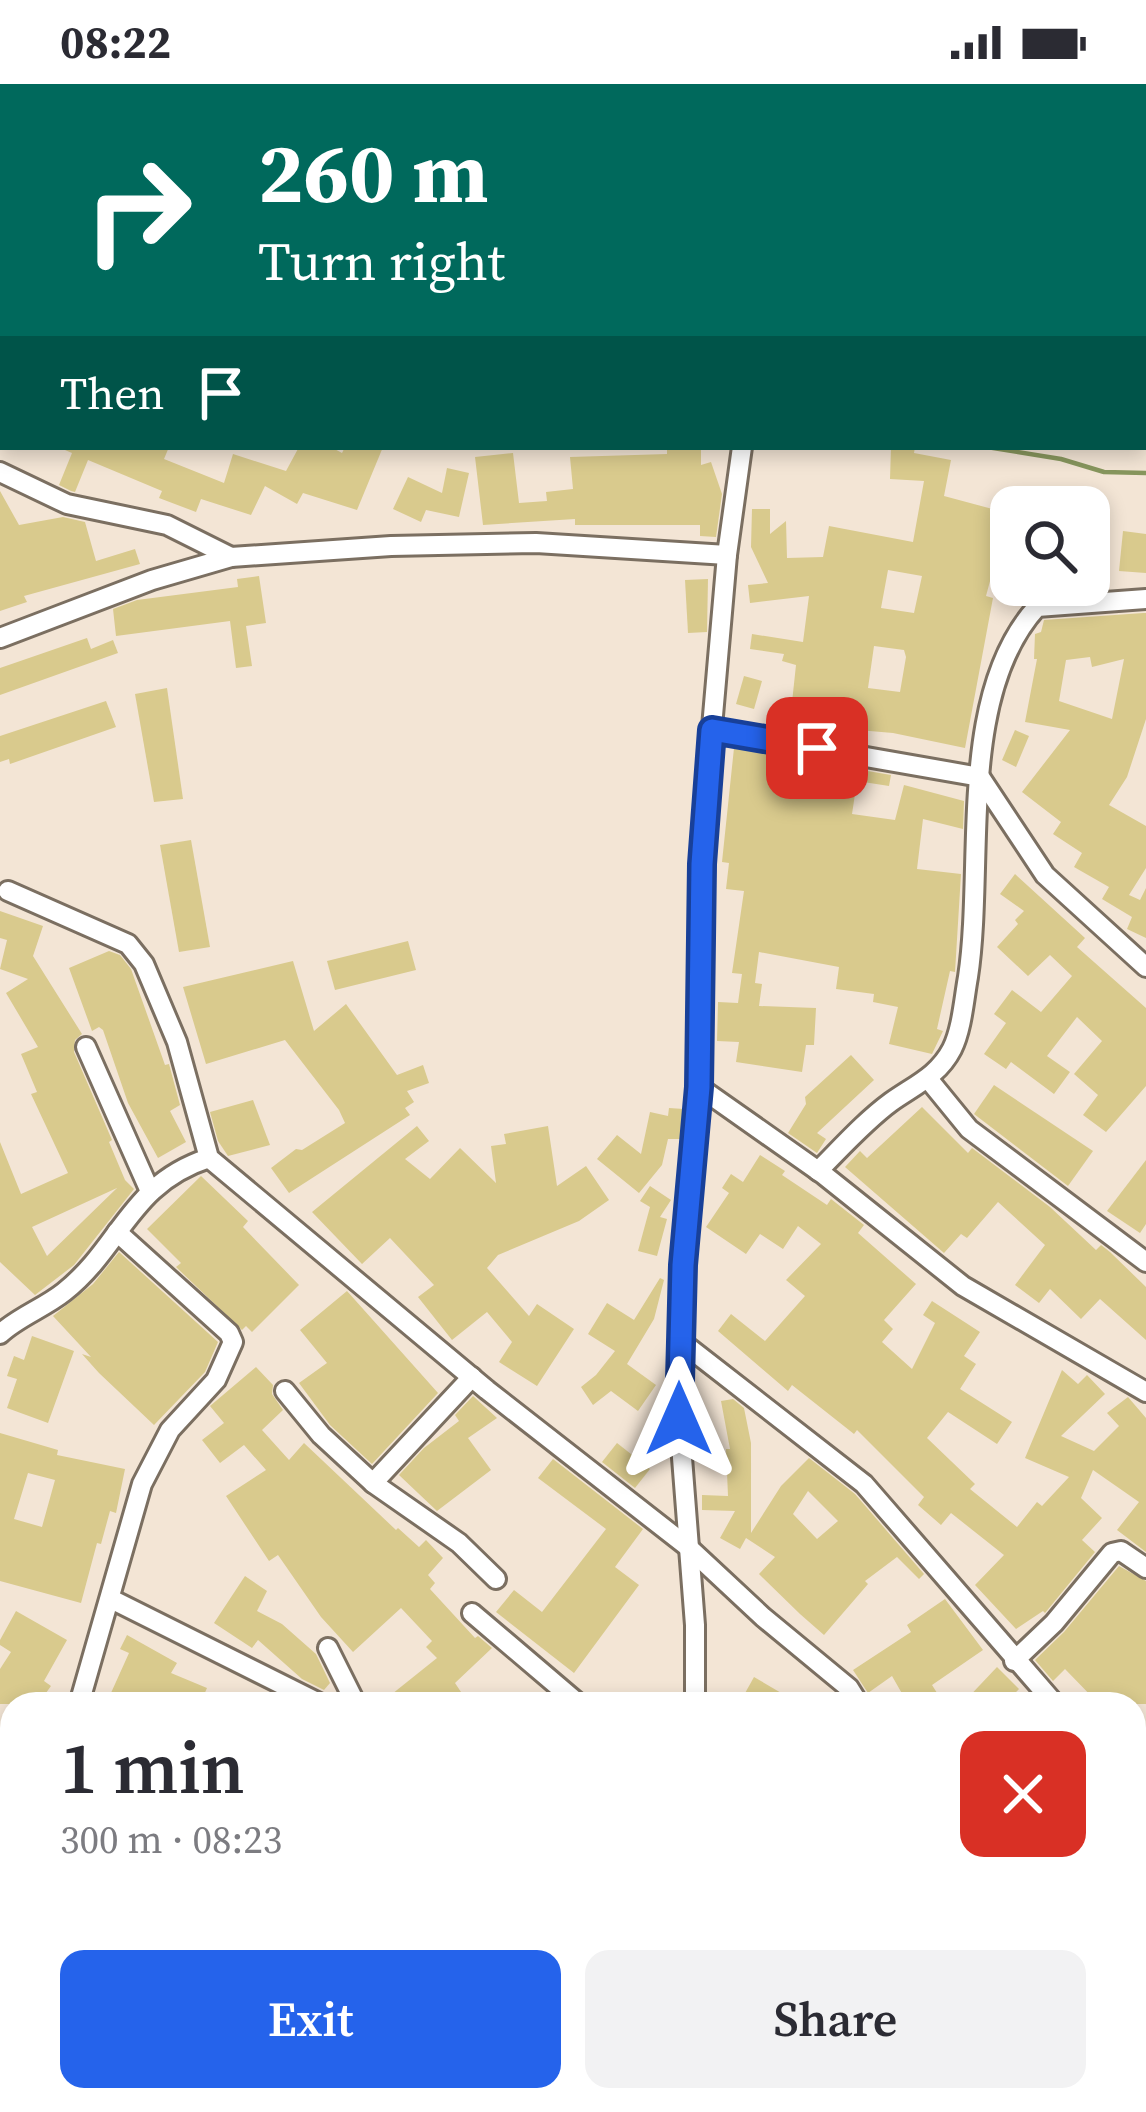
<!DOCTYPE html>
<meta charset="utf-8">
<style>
:root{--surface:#fff;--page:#f2f2f3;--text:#2b2b33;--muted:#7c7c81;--accent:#2563eb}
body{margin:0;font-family:"Source Serif 4",serif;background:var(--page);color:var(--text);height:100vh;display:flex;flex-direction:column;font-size:45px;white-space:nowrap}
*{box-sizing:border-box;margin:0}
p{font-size:39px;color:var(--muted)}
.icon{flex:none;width:66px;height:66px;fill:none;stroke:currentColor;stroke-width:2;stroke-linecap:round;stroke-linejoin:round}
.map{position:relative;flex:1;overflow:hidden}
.side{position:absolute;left:0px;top:1608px;width:1146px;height:420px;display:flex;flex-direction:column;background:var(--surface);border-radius:36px 36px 0 0;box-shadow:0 6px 18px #0003}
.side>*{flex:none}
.top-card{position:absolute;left:0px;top:0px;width:1146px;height:366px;box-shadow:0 6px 18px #0003;background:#00695c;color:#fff;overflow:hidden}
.buttons{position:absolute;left:990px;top:402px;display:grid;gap:24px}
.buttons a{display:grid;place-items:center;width:120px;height:120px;border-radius:24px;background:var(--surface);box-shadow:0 6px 18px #0003;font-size:60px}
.pin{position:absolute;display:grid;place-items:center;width:102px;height:102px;color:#fff;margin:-51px;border-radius:24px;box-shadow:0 6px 18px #0006}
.me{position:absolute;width:132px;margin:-66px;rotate:0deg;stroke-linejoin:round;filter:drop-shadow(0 0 9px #0008)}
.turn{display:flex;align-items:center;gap:42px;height:252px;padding:0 60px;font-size:54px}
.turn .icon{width:156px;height:156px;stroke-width:2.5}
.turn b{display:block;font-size:84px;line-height:102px}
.then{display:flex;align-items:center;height:114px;padding:0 60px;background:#0003;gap:24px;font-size:45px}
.round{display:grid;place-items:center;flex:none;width:126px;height:126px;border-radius:24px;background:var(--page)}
.headline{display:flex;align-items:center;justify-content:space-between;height:204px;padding:0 60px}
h1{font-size:72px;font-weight:600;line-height:90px}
.button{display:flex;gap:24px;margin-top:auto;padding:24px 60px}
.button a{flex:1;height:138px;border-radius:24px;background:var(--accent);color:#fff;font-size:48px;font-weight:600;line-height:138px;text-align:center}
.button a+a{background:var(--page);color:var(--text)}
.status{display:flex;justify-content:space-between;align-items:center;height:84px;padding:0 60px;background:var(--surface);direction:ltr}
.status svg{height:33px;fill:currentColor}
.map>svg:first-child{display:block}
</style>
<div class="status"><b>08:22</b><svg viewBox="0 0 49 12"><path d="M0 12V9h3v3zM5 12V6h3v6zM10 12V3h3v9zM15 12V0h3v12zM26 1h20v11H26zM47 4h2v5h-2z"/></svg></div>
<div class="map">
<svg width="1146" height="2028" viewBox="0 0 1146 2028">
<rect width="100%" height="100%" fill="#f3e5d5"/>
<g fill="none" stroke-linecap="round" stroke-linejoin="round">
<g stroke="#87965d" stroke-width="4.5">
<path d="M0,200H3"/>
<path d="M987,363L1061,375L1104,388L1146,389"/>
</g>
</g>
<g fill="#d9ca8d" fill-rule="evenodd">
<path d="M58,363H169L164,375L224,399L233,370L286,387L299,363H331L342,369L345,363H383L357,426L303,409L297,420L265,402L251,431L201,415L196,428L159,414L162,407L88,376L75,408L71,407L59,401L72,369Z"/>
<path d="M667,363H701V381L711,378L722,410L716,453L700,452V441H575V435L483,441L475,373L513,369L519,419L547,417L546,408L573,405L570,373L667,370Z"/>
<path d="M891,363H915L914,369L951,376L944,412L1011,430L1009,463L1000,460L986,512L993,514L965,664L893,649L858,646L856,658L771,643V637H790L796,581L782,577L784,570L750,565L752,550L803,558L809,512L750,519L748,501L768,499L751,463L752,425H770V450L786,437L787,474L823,473L829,442L913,458L924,397L890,395ZM888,486L922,492L914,529L881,524ZM874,562L904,566L906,573L900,608L868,604Z"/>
<path d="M447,384L469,389L459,433L426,426L421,438L393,425L408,393L442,409Z"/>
<path d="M0,407L19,441L63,433L85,438L96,477L135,465L140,480L24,512L27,518L0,527Z"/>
<path d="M1123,447L1146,450V489L1119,487Z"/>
<path d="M259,492L266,539L246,542L252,582L236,584L230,537L116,552L113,525L137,516L238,503L237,495Z"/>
<path d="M708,495L707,548L688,549L685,496Z"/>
<path d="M1143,529H1146V635L1127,693L1109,721L1146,742V784L1129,811L1140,816L1146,804V854L1127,845L1132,833L1102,815L1109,803L1074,783L1082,769L1053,750L1061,738L1022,708L1070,646L1025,638L1037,575H1034L1035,550L1041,548L1044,536ZM1090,573L1092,583L1124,575L1112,635L1059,617L1066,576Z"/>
<path d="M87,554L91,565L113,556L118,569L0,611V584Z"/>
<path d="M744,592L762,597L754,625L736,620Z"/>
<path d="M167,604L183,715L154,718L135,610Z"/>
<path d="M106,617L116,643L10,680L9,675L0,678V652Z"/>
<path d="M1015,646L1029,652L1016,683L1002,676Z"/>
<path d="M734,664L891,691L889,702L857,697L852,730L895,736L904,701L964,717L963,745L923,735L917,785L961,790L955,888L950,887L937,945L943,947L932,970L889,960L898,923L873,918L874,910L836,905L839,883L759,868L755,899L762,900L759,922L816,924L814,961H806L802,988L736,978L739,958L717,957L718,918L738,919L742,890L732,889L744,807L726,805L729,779L722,778Z"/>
<path d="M191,756L210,863L179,868L160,761Z"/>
<path d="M1015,790L1085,854L1077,863L1146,924V1002L1106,1048L1083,1031L1098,1011L1074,990L1102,957L1077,933L1047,972L1070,988L1054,1010L1011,978L1006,985L984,970L1006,939L994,930L1012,906L1041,928L1072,892L1050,871L1028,892L997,863L1018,840L1015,836L1024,827L1000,810Z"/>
<path d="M0,827L43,842L33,872L82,950L75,956L74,968L112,1056L109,1058L125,1096L134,1105L74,1181L35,1211L0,1178V1058L21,1110L68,1089L31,1010L37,1008L21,970L38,963L6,909L28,895L0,885L7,856L0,854ZM117,1104L47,1172L32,1143Z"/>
<path d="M408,857L416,886L335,906L327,877Z"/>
<path d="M109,867L120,871L131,885L165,981L169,980L180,1021L170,1027L186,1058L158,1074L128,1019L103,946L99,943L92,947L69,884Z"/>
<path d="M293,877L314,947L346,920L397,991L423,981L429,999L407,1007L414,1018L405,1024L410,1031L289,1109L271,1084L296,1065L302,1066L345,1039L339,1026L285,956L206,980L183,903Z"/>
<path d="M851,971L874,996L817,1049L826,1055L817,1069L788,1049L806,1020L805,1013Z"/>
<path d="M994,1001L1093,1067L1068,1102L974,1030Z"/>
<path d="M253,1016L270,1061L228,1072L218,1057L210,1028Z"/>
<path d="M922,1023L968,1069L972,1064L1050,1123L1096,1166L1101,1161L1110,1168L1146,1203V1256L1100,1215L1081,1235L1050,1205L1039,1219L1015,1201L1045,1161L998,1118L967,1154L961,1150L944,1169L845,1083L860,1067L867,1074Z"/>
<path d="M669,1024L684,1025L681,1055H668L662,1081L639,1109L597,1075L617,1051L641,1070L650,1028L668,1032Z"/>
<path d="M417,1042L429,1057L405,1075L430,1095L460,1064L496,1099L491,1062L506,1060L504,1050L548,1042L557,1102L586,1082L609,1116L579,1137L498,1171L487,1184L529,1232L537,1220L574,1245L537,1302L499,1278L512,1258L487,1228L452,1256L418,1213L434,1201L390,1154L362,1180L312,1128Z"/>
<path d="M760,1071L785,1087L782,1091L827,1121L831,1115L864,1141L858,1149L916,1200L884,1236L893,1245L882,1258L912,1285L935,1239L923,1231L932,1217L980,1248L964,1272L976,1280L960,1305L1012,1338L997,1360L948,1328L927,1354L975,1400L970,1405L1017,1443L1037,1418L1042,1422L1069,1393L1025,1374L1062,1286L1078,1300L1087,1291L1105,1310L1061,1352L1094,1367L1119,1342L1107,1329L1128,1313L1146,1334V1468L1117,1446L1139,1418L1093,1386L1081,1414L1102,1434L1082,1456L1095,1468L1045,1529L1043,1527L1016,1545L975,1501L1004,1471L951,1429L941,1441L918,1421L924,1413L857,1346L854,1350L792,1301L788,1307L718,1247L731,1230L765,1257L805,1212L786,1196L821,1160L798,1142L783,1165L760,1150L746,1170L706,1143L729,1109L722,1104L731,1090L743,1098Z"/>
<path d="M1146,1076V1140L1140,1149L1107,1127Z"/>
<path d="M201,1092L248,1137L243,1143L299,1201L252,1248L246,1242L242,1246L176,1183L181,1179L147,1145Z"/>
<path d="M650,1102L671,1116L660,1133L667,1135L657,1172L638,1167L650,1123L640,1117Z"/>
<path d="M119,1168L218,1258L205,1288L154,1341L99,1289L82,1270L91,1273L53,1232L93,1200Z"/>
<path d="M660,1194L664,1196L654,1235L627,1280L656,1301L638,1327L611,1307L593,1321L581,1303L596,1291L615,1267L588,1250L607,1219L634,1236Z"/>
<path d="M347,1207L438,1309L372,1380L330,1341L299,1299L327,1279L300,1246Z"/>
<path d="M32,1252L74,1267L48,1339L7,1324L17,1295L7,1292L14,1272L24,1276Z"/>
<path d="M256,1283L273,1301L272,1310L283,1326L262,1346L289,1376L304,1359L396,1446L398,1444L419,1463L426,1456L443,1474L428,1491L435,1499L430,1505L475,1554L478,1552L492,1564L455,1599L469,1620H401L392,1610L437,1574L426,1563L432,1557L401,1524L353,1568L321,1533L278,1471L269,1477L226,1412L266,1386L244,1361L220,1379L202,1356L224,1339L210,1322Z"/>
<path d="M473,1312L497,1334L468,1354L491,1386L437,1427L399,1391L424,1364L459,1337L455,1331Z"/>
<path d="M733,1315L744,1324L751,1359V1449L781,1402L809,1374L855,1410L924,1490L919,1495L897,1473L865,1497L868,1500L824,1551L800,1530L759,1490L775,1473L746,1454L740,1465L720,1454L735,1427L702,1426V1411L728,1412L726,1365H730L721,1317ZM808,1407L838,1437L817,1455L793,1430Z"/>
<path d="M0,1349L58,1366L57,1371L125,1385L116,1429L110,1427L101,1460L97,1459L81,1519L0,1497ZM28,1389L55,1396L42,1443L14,1435Z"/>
<path d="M617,1359L650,1385L635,1404L602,1378Z"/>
<path d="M553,1375L643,1445L615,1483L639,1501L574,1589L496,1528L514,1506L542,1528L606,1445L538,1394Z"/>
<path d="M1119,1482L1146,1497V1620H1099L1065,1585L1053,1597L1035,1576L1064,1548Z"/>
<path d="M245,1492L267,1507L257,1527L282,1540L316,1570L330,1599L324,1606L302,1595L258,1556L252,1564L214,1539Z"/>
<path d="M945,1515L983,1566L932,1601L944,1620H908L892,1592L868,1609L853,1586L911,1548L907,1541Z"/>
<path d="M16,1527L67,1556L44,1597L51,1602L38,1620H0V1585L11,1568L0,1561V1556Z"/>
<path d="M127,1551L177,1579L171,1589L207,1604L200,1620H106L129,1569L120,1565Z"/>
<path d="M997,1583L1019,1605L1005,1620H962Z"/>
<path d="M754,1593L800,1620H739Z"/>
</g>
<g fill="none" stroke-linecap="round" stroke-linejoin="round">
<defs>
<g id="minor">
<path d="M186,3L187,0"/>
<path d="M282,3V0"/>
<path d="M616,3V0"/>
<path d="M804,3V0"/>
<path d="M999,3L1000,0"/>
<path d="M0,19L3,11"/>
<path d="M0,66L3,67"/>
<path d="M1143,181L1146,144"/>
<path d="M0,388L67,420L167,441L231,473"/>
<path d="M0,554L152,496L231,473L391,462L536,459L727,471"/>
<path d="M712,646L980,693L1045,791L1146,883"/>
<path d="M8,807L128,860L144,880L177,958L209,1074L487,1306L688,1463L763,1533L849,1604L859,1620"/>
<path d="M86,963L149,1105"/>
<path d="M929,996L969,1045L1146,1178"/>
<path d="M699,1003L824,1091L963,1202L1146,1308"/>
<path d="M818,1087C841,1064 865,1037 891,1018C915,1001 938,992 952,965C962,945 964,915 968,893C985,781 956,612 1037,523L1146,515"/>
<path d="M0,1250C18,1233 44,1224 64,1208C122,1162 129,1100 209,1074"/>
<path d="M679,1256L864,1400L1055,1620"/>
<path d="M285,1307L321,1351L373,1399L459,1459L496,1495"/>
<path d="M373,1399L472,1293"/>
<path d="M111,1515L321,1620"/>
<path d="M472,1529L579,1620"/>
<path d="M328,1564L356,1620"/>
<path d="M1014,1577L1054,1539L1112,1469L1121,1467L1146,1484"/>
<path d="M79,1620L142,1400L170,1346L216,1296L233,1258L229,1249L117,1148"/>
<path d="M695,1620V1541L679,1335V1256L699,1003L706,712L727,471L742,363"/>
<path d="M1134,1687L1146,1696"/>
<path d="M1134,1847L1146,1830"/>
<path d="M0,1862L12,1828"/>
<path d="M1134,1981L1146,1989"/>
<path d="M324,2016L330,2028"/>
<path d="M542,2016L553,2028"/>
<path d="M797,2016L804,2028"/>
<path d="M980,2016L992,2028"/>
<path d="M122,2028L126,2016"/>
<path d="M674,2028L675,2016"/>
</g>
</defs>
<use href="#minor" stroke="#7b6f61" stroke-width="24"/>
<use href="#minor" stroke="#fff" stroke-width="18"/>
</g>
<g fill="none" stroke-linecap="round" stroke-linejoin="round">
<defs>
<path id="route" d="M679,1335L683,1181L699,1003L702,780L712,646L817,664"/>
</defs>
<use href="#route" stroke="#184099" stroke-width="30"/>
<use href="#route" stroke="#2563eb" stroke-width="21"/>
</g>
</svg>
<div class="buttons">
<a><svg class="icon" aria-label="search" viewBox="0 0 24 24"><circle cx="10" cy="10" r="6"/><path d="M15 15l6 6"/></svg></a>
</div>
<div class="pin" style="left:817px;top:664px;background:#d93025"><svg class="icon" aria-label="arrive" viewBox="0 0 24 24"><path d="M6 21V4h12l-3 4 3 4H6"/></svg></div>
<svg class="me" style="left:679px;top:1335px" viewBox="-20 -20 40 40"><path d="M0-17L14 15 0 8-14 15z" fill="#2563eb" stroke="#fff" stroke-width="4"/></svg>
<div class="top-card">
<div class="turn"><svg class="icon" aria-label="right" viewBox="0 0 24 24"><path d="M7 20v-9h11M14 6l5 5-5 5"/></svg><div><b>260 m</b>Turn right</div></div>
<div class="then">Then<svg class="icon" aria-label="arrive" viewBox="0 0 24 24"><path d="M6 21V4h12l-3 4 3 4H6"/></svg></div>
</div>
<section class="side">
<div class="headline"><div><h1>1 min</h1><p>300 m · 08:23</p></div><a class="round" style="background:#d93025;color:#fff"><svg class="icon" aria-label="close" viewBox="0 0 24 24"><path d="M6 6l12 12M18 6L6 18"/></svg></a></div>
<div class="button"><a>Exit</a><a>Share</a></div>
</section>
</div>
